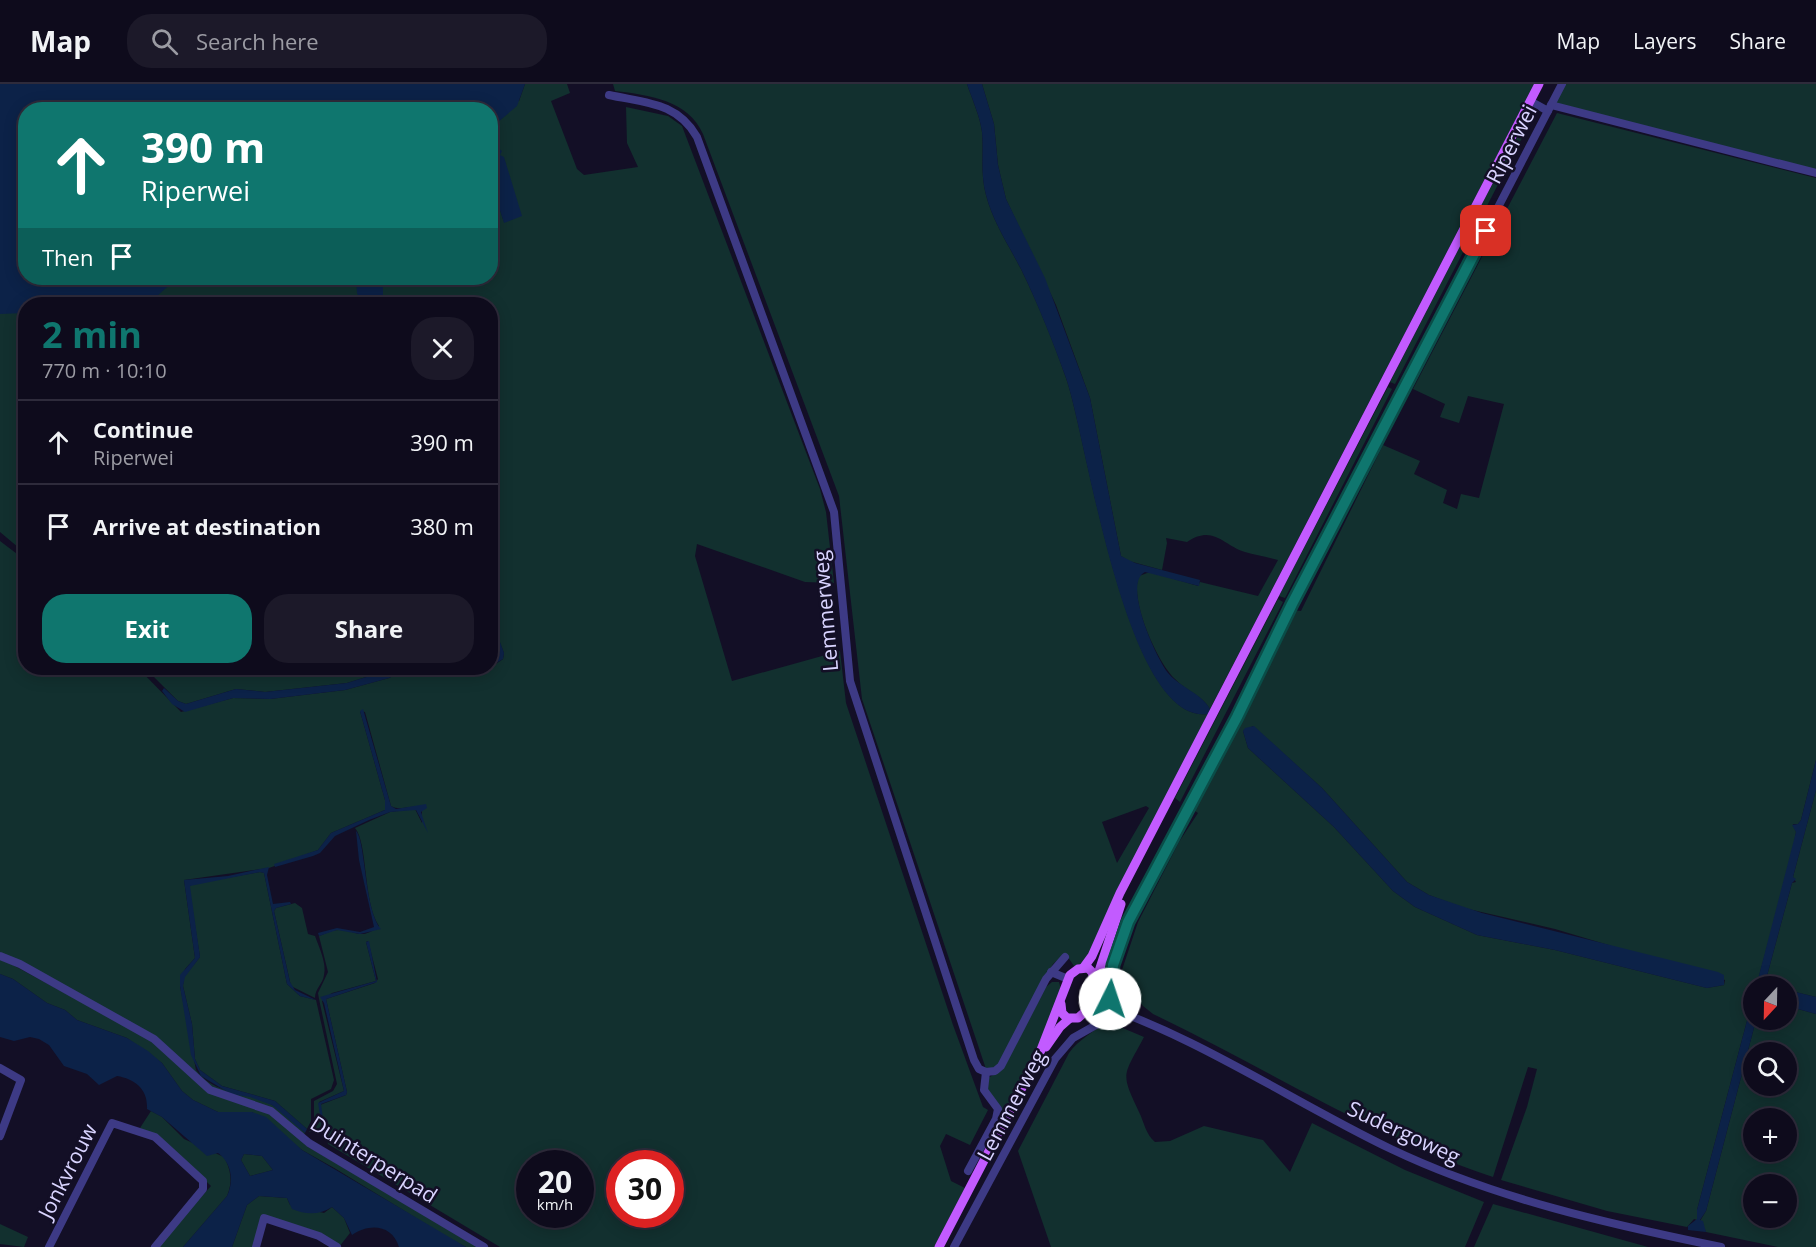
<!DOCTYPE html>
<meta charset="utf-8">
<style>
:root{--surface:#0e0b1c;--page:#1c1929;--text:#f1f3f6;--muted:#9b9ba3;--line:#2e2b3b;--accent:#0f766e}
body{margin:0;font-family:"Open Sans",sans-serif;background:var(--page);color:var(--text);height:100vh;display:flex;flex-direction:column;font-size:22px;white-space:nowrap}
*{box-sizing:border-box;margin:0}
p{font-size:20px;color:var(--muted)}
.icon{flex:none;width:33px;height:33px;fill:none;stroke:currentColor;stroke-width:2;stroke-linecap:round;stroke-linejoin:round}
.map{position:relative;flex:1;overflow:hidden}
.details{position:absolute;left:18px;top:213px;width:480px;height:378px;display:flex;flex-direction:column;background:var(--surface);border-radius:24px;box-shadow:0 3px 15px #0003,0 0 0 2px var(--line)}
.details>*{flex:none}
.guide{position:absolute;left:18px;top:18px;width:480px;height:183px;border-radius:24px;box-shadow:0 3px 15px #0003,0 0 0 2px var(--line);background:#0f766e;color:#fff;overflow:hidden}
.needle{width:39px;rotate:202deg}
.controls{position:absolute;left:1743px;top:892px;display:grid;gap:12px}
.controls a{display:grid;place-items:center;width:54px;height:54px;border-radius:50%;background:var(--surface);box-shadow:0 3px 15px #0003,0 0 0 2px var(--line);font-size:30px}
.speed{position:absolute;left:516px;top:1066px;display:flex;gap:12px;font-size:30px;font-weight:700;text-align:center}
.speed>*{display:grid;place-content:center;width:78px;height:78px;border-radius:50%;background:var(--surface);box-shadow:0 3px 15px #0003,0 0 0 2px var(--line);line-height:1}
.speed small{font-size:15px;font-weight:400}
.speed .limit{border:9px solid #d22;background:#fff;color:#111}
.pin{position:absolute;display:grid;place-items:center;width:51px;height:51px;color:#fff;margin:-26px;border-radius:12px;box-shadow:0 3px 9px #0006}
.me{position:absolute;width:66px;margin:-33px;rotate:4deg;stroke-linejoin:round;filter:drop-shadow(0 0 4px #0008)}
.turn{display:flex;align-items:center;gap:21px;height:126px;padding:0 24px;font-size:27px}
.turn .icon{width:78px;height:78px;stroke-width:2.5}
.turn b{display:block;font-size:42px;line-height:51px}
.then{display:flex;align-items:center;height:57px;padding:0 24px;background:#0003;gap:12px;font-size:22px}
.round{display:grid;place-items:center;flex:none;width:63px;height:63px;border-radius:24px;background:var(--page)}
.summary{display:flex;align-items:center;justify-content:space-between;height:102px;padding:0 24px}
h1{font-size:36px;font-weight:700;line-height:45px;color:var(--accent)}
.button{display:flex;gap:12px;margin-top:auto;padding:12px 24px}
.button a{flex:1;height:69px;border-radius:24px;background:var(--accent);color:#fff;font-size:24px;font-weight:700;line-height:69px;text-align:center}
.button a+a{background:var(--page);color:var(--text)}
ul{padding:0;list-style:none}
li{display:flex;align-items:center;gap:18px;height:84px;padding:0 24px;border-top:2px solid var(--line)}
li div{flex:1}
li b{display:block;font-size:22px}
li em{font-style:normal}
header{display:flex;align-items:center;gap:36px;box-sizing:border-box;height:84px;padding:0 30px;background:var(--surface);border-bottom:2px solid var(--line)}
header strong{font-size:28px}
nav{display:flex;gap:33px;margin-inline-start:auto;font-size:21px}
.search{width:420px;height:54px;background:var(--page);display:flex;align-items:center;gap:15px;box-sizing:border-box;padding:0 21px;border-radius:24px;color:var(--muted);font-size:22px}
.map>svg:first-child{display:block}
</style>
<header>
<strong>Map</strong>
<div class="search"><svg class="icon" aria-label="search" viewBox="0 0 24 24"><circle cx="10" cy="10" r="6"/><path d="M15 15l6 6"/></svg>Search here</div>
<nav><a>Map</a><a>Layers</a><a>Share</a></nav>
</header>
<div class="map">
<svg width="1816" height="1163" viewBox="0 0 1816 1163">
<rect width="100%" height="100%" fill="#130f26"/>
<g fill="#12302f" fill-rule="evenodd">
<path d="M0,0L519,17L525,0H567L570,9L551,17L577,85L584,91L638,83L627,59L626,23L668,32L682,42L820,405L826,428L834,499L805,498L697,460L695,472L732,597L840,567L846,619L953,941L983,1023L988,1026L970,1061L946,1050L940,1062L951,1097L965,1104L934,1163H500L328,1060L320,1021L346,1011L347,1008L326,915L375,899L378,895L368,857L366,858L376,897L332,909L322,917L344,1007L319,1018L322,1042L316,1048H309L314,1038V1017L333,1007L337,1000L319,915L318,909L328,888L319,852C325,850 332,846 338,846C355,845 360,858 379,842C363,819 368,759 355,744L390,728L415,725L422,739V725C412,719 401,728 391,722L365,628L360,627L385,716V726L331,749L318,766L269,784L184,796L195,874L185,885L180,902L196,986C214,1010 240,1007 264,1017C281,1024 292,1036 305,1049L303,1051C275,1028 245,1022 214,1006C196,996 174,967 155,954L0,870V457L25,476L26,584H138L181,628L233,614L270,615L345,606L389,594L409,584H490L503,575L504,569L490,533V220H26L25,469L0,448ZM26,26L510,27L491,44V67L504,138L491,98L490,194H26ZM530,1080H580V1131H530ZM620,1080H670V1131H620Z"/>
<path d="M613,0H967C972,15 980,32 982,48C984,69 980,89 986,111C993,138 1008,160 1021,185C1038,220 1053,257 1066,294C1087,353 1126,641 1208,630L1090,871L1083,879L1074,882L1065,869L1053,880L1001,978L995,984L986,985L862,615L839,412L703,50C688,16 649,11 615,7ZM1146,722L1149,724L1117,779L1102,738Z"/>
<path d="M982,0H1534L1210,625C1202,611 1186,607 1175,595C1157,578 1129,515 1139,492L1150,488L1198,502L1200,498L1258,512L1278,476C1267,473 1255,471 1245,468C1223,461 1213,440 1187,458L1166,454L1167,459L1162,486L1129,477L1121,472L1090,314L1056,221L1006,115L998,81L994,40Z"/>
<path d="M1565,0H1816V86L1558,23L1556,18Z"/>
<path d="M1532,23L1537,25L1395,300L1390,298Z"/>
<path d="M1557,29L1816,94V676L1801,736L1798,740H1793L1796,748L1791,775L1756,903H1754L1753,914L1697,1126V1136L1694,1135L1687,1143L1607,1127L1501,1096L1527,1023L1537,985L1528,983L1493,1093C1373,1053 1266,984 1153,930L1143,922L1119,895L1138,838L1179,758L1198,729L1192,725L1292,526L1301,527L1383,361L1420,377L1414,390L1447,406L1443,419L1457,425L1461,410L1479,414L1504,320L1468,312L1459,339L1440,333L1445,320L1413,305ZM1253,642L1322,704L1407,798L1429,811L1464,824L1555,845L1725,896L1724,901L1707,904L1555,866L1477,851L1415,823L1393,807L1334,743L1248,664L1243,647Z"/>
<path d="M1388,303L1392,305L1285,514L1279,512Z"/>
<path d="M1278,515L1283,518L1180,718L1175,714Z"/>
<path d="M145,584H395L347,599L265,608L236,605L186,620L178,617Z"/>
<path d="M1816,706V913L1787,906L1786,903H1764L1792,799L1796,798L1793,793Z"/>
<path d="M260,788L264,789L287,900L300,912L316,916L334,996L331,1005L311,1015V1037L307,1045L275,1017L222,1002L200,986L195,975L192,940L183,902L184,893L200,873L189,803L192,800Z"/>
<path d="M295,819L302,824L308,850L315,852C319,863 327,880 324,891C323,900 315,904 315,914L291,902L274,827L276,824Z"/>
<path d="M0,874L153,957L194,995L270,1028L308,1063L481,1163H466L447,1153L336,1085L302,1066L252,1028H218L193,1016L182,1007L162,979L127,954L77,936L65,926L47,919L13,895L0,890Z"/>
<path d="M1052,898H1059L1061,905L1046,947L1003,1031L987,1006L988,994L1003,985L1046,903Z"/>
<path d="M1787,922L1816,930V1163H1778L1706,1148L1700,1137L1706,1127L1756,936H1786ZM1754,969H1786V1002H1754ZM1754,1035H1786V1068H1754ZM1754,1101H1786V1134H1754Z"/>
<path d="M1106,937L1144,953C1123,993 1120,988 1139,1028C1144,1038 1146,1051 1155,1058L1170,1057L1204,1042L1263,1056L1290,1088L1312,1039L1405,1086L1484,1118L1465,1163H1051L1018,1067L1069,969C1079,955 1093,949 1106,937Z"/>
<path d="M151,1027L162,1033L184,1055L224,1073C231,1086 233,1098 227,1112L183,1163H156L211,1102L173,1065L140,1044Z"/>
<path d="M244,1070L262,1072L273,1086L250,1092L241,1076Z"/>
<path d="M259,1112L287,1114L290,1121L324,1129L332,1123L344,1134L350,1149L339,1163L312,1147L271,1134L264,1137L253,1163H232L247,1121Z"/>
<path d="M1493,1120L1648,1163H1474Z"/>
<path d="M0,1140L28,1153L24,1163L0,1160Z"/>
</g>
<g fill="#0c2248" fill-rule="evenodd">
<path d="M0,0H525L517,22L491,44L492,60L502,67L500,71L504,73L522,132L504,139L491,98L490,26H26V194H198L193,199L173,198L157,212L143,219L122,217L105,220H26L25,229L0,230Z"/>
<path d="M967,0H982L994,40L998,81L1006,115L1045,194L1090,314L1121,472L1135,479L1200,496L1199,502L1145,488C1122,499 1156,574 1168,589C1181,604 1201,609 1210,625L1208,630C1125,641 1087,354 1066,294C1053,258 1038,220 1021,185C1008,160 993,138 986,111C980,89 984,69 982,48C980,32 972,15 967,0Z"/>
<path d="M356,194H383V220H362L357,209Z"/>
<path d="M491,533L504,569L503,575L491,582Z"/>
<path d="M395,584H409L389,594L345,606L270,615L233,614L185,628L172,620L162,607L164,604L178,617L186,620L236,605L265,608L347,599Z"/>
<path d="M363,625L391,722L396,725L426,720L427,724L421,728L428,749L416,726L390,728L369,736L335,752L320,769L313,772L275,783L274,780L318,766L331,749L385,726V716L360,627Z"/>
<path d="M1254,642L1322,704L1407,798L1429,811L1482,829L1718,888L1724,891V901L1707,904L1555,866L1477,851L1415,823L1393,807L1334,743L1248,664L1243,647L1245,644Z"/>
<path d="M1816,676V706L1793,793L1796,795L1792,799L1764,903H1756L1796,748L1792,741L1798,740L1801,736Z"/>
<path d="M356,747C366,757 364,825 381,845L360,850L337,846L319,852L318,849L337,844L360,848L374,843L359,776Z"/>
<path d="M269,783L267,791L273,820L290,818L291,820L276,824L274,827L290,898L295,906L316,916L300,912L287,900L264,789L260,788L190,802L200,873L185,893L183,902L192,940L195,975L200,986L222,1002L275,1017L307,1045L305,1049L272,1021L250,1013L231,1010L201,992L191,971L180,902V891L195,874L184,796L228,792Z"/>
<path d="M369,857L377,898L326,915L347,1008L346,1011L321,1020L324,1042H322L318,1019L344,1007L324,919L320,913L376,897L366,858Z"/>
<path d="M0,890L13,895L47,919L65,926L77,936L127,954L148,967L162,979L182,1007L193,1016L218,1028H252L266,1033L302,1066L466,1163H399C392,1140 369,1139 352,1151L344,1134L332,1123C320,1131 306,1131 292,1125L287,1114L259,1112L247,1121L232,1163H183L227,1112C234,1098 232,1079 218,1069L207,1072L162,1033L147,1025C148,1005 135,995 117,992L99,1001L87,990L64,982L49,961L39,955L30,953L14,957L0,953ZM244,1070L262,1072L273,1086L250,1092L241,1076Z"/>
<path d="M1787,906L1816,913V930L1787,922Z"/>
<path d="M1753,914L1754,936H1756L1706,1127L1700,1136L1703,1137L1706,1148L1688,1146V1142L1697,1135V1126Z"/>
</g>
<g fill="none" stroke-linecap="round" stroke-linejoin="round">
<g stroke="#3d3a85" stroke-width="8">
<path d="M609,11C645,19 677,18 697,53L834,428L850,597L974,976L979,985L986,988L984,1006L998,1025L996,1035L968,1087"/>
<path d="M1530,17L1548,27"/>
<path d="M1551,21L1816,89"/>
<path d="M0,872L20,880L154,955L210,1006L271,1027L309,1059L484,1163"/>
<path d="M1051,888L1068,895"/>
<path d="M1089,917C1196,951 1291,1017 1391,1065C1496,1115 1609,1140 1721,1163"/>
<path d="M0,984L21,996L0,1052"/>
<path d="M986,988L995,987L1001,982L1046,895L1065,873"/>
<path d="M49,1163L112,1039L155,1053L203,1097V1105L155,1163"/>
<path d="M256,1163L264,1134L319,1152L337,1163"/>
<path d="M954,1163L1055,975L1073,954L1096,941L1103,933L1111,910L1113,881L1131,832L1237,633L1292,520L1562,0"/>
</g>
<g stroke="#c25bff" stroke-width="9">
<path d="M1084,883L1092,872L1120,809L1539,0"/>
<path d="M1061,920L1062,929L1067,934H1078L1086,927L1121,820"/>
<path d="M1046,963L1060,943L1069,935"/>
<path d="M939,1163L1039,971L1070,891L1078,885L1088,884L1092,888L1095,900"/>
</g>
</g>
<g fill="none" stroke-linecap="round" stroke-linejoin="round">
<defs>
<path id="route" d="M1110,915L1113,881L1128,838L1237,633L1292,520L1486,147"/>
</defs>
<use href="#route" stroke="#0a4d48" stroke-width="15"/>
<use href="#route" stroke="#0f766e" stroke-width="10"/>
</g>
<g text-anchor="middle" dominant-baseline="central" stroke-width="5" stroke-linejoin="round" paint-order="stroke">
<g font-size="21" fill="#d9d4ff" stroke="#130f26">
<text transform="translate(1511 60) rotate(-63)">Riperwei</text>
<text transform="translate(825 527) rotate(-95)">Lemmerweg</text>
<text transform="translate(1011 1021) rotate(-62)">Lemmerweg</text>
<text transform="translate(1404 1048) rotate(25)">Sudergoweg</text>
<text transform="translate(374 1075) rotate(32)">Duinterperpad</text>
<text transform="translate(67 1087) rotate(-63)">Jonkvrouw</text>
</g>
</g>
</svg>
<div class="controls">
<a><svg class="needle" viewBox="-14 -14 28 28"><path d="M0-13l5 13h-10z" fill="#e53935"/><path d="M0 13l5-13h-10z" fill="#9b9ba3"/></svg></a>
<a><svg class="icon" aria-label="search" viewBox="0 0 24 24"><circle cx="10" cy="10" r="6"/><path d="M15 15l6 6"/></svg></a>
<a>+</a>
<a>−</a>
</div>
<div class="speed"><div>20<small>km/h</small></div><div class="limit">30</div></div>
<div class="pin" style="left:1486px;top:147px;background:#d93025"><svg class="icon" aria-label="arrive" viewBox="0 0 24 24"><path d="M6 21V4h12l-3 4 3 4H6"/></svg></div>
<svg class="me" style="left:1110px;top:915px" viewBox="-20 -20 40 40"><circle r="19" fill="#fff"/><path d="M0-13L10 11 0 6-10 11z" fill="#0f766e"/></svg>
<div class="guide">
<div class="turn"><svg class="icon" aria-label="ahead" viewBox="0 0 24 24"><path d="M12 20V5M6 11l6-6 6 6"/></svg><div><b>390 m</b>Riperwei</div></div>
<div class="then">Then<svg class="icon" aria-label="arrive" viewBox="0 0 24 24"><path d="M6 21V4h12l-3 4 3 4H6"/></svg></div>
</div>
<section class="details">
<div class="summary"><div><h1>2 min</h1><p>770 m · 10:10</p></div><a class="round"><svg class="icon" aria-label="close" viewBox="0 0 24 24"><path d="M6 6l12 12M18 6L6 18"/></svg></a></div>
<ul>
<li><svg class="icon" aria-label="ahead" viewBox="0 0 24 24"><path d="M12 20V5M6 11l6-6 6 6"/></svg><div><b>Continue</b><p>Riperwei</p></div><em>390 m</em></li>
<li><svg class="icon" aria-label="arrive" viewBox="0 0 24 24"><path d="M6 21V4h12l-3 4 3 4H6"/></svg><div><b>Arrive at destination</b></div><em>380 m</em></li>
</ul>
<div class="button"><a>Exit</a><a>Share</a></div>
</section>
</div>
